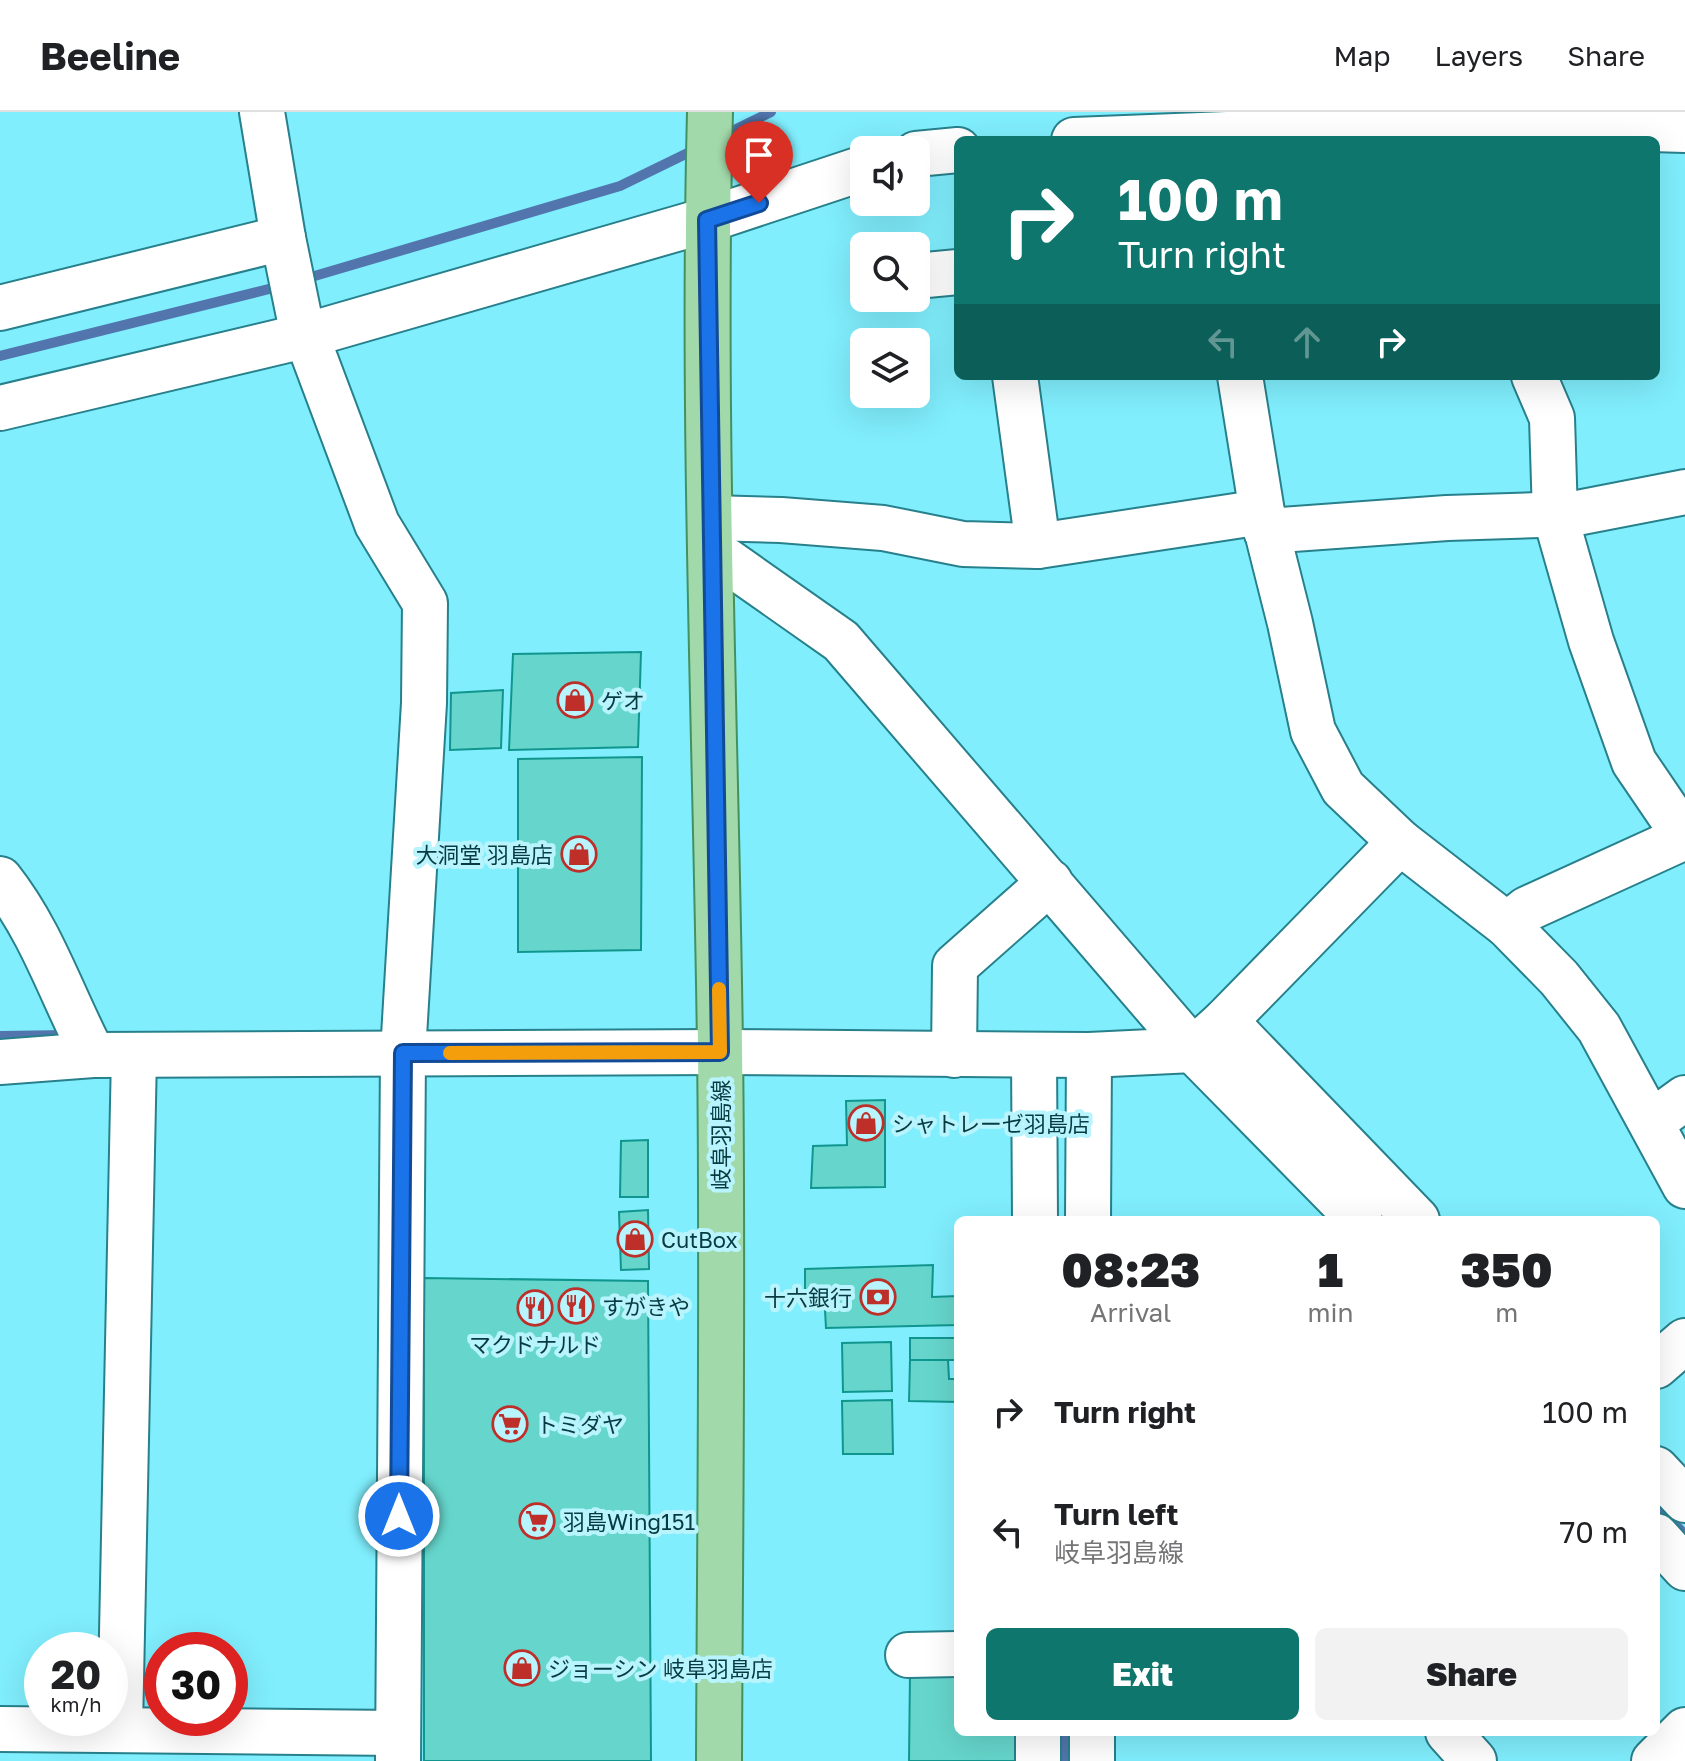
<!DOCTYPE html>
<meta charset="utf-8">
<style>
:root{--surface:#fff;--page:#f2f2f2;--text:#202124;--muted:#757577;--line:#e0e0e0;--accent:#0f766e}
body{margin:0;font-family:"Golos Text","Noto Sans JP",sans-serif;background:var(--page);color:var(--text);height:100vh;display:flex;flex-direction:column;font-size:30px;white-space:nowrap}
*{box-sizing:border-box;margin:0}
p{font-size:26px;color:var(--muted)}
.icon{flex:none;width:44px;height:44px;fill:none;stroke:currentColor;stroke-width:2;stroke-linecap:round;stroke-linejoin:round}
.map{position:relative;flex:1;overflow:hidden}
.sheet{position:absolute;left:954px;top:1104px;width:706px;height:520px;display:flex;flex-direction:column;background:var(--surface);border-radius:12px;box-shadow:0 8px 32px #0002}
.sheet>*{flex:none}
.hud{position:absolute;left:954px;top:24px;width:706px;height:244px;border-radius:12px;box-shadow:0 8px 32px #0002;background:#0f766e;color:#fff;overflow:hidden}
.buttons{position:absolute;left:850px;top:24px;display:grid;gap:16px}
.buttons a{display:grid;place-items:center;width:80px;height:80px;border-radius:12px;background:var(--surface);box-shadow:0 8px 32px #0002;font-size:40px}
.speed{position:absolute;left:24px;top:1520px;display:flex;gap:16px;font-size:40px;font-weight:700;text-align:center}
.speed>*{display:grid;place-content:center;width:104px;height:104px;border-radius:50%;background:var(--surface);box-shadow:0 8px 32px #0002;line-height:1}
.speed small{font-size:20px;font-weight:400}
.speed .limit{border:12px solid #d22;background:#fff;color:#111}
.pin{position:absolute;display:grid;place-items:center;width:68px;height:68px;color:#fff;margin:-82px -34px;border-radius:50% 50% 50% 0;rotate:-45deg;box-shadow:0 0 8px #0007}
.pin .icon{rotate:45deg}
.me{position:absolute;width:88px;margin:-44px;rotate:0deg;stroke-linejoin:round;filter:drop-shadow(0 0 6px #0008)}
.turn{display:flex;align-items:center;gap:28px;height:168px;padding:0 32px;font-size:36px}
.turn .icon{width:104px;height:104px;stroke-width:2.5}
.turn b{display:block;font-size:56px;line-height:68px}
.lanes{display:flex;align-items:center;height:76px;padding:0 32px;background:#0003;justify-content:center;gap:40px;direction:ltr}
.lanes .off{opacity:.35}
.eta{display:flex;justify-content:space-evenly;align-items:center;height:136px;text-align:center}
.eta b{font-size:48px;font-weight:800;line-height:56px}
.button{display:flex;gap:16px;margin-top:auto;padding:16px 32px}
.button a{flex:1;height:92px;border-radius:12px;background:var(--accent);color:#fff;font-size:32px;font-weight:800;line-height:92px;text-align:center}
.button a+a{background:var(--page);color:var(--text)}
ul{padding:0;list-style:none}
li{display:flex;align-items:center;gap:24px;height:120px;padding:0 32px}
li div{flex:1}
li b{display:block;font-size:30px}
li em{font-style:normal}
header{display:flex;align-items:center;gap:48px;box-sizing:border-box;height:112px;padding:0 40px;background:var(--surface);border-bottom:2px solid var(--line)}
header strong{font-size:38px}
nav{display:flex;gap:44px;margin-inline-start:auto;font-size:28px}
.map>svg:first-child{display:block}
</style>
<header>
<strong>Beeline</strong>
<nav><a>Map</a><a>Layers</a><a>Share</a></nav>
</header>
<div class="map">
<svg width="1685" height="1649" viewBox="0 0 1685 1649">
<rect width="100%" height="100%" fill="#80eefd"/>
<g fill="none" stroke-linecap="round" stroke-linejoin="round">
<g stroke="#5175ac" stroke-width="10">
<path d="M720,25L771,0"/>
<path d="M301,168L620,74L698,36"/>
<path d="M0,244L281,174"/>
<path d="M0,924L69,923"/>
<path d="M1656,1392L1685,1423"/>
<path d="M1066,1649V1620"/>
</g>
</g>
<g fill="#66d6cc" stroke="#10968e" stroke-width="2">
<path d="M641,540L638,635L509,638L513,542Z"/>
<path d="M503,578L501,636L450,638L451,581Z"/>
<path d="M642,645L641,838L518,840V647Z"/>
<path d="M885,988V1075L811,1076L813,1034L847,1033L846,989Z"/>
<path d="M648,1028V1085H620L621,1029Z"/>
<path d="M648,1098L649,1157L621,1158L619,1100Z"/>
<path d="M933,1153L932,1185L958,1184V1213L826,1216L824,1180H805V1157Z"/>
<path d="M424,1166L648,1169L651,1649H424Z"/>
<rect x="910" y="1226" width="48" height="22"/>
<path d="M891,1230L892,1279L843,1280L842,1231Z"/>
<path d="M910,1248H948L949,1267H958V1290L909,1289Z"/>
<path d="M892,1288L893,1342H843L842,1289Z"/>
<path d="M910,1561H958V1620H1015V1649H909Z"/>
</g>
<g fill="none" stroke-linecap="round" stroke-linejoin="round">
<defs>
<g id="minor">
<path d="M262,0L283,126L299,204L377,412L425,491L424,591L403,941L398,1649"/>
<path d="M1074,28L1481,12L1685,18"/>
<path d="M916,42L958,38"/>
<path d="M916,164L958,160"/>
<path d="M0,196L283,126"/>
<path d="M1015,264L1038,434"/>
<path d="M1240,264L1262,400L1290,511L1313,619L1343,676L1400,730L1507,813L1559,866L1599,916L1685,1074"/>
<path d="M1534,264L1552,306L1555,403L1591,529L1634,650L1685,725"/>
<path d="M0,296L308,223L707,108L864,56"/>
<path d="M710,406L781,408L883,416L963,432L1038,434L1262,400"/>
<path d="M1266,419L1447,406L1572,402L1685,380"/>
<path d="M710,437L841,529L1193,938L1360,1108"/>
<path d="M0,767C42,820 62,884 93,943"/>
<path d="M1507,813L1527,797L1685,725"/>
<path d="M1225,909L1417,1108"/>
<path d="M954,943L955,854L1050,770"/>
<path d="M1034,943L1035,1108"/>
<path d="M0,950L93,943L720,940L1089,943L1193,938L1225,909L1400,730"/>
<path d="M1652,1010L1685,986"/>
<path d="M1088,1108L1089,943"/>
<path d="M1656,1254L1685,1229"/>
<path d="M1656,1357L1685,1388"/>
<path d="M1656,1424L1685,1456"/>
<path d="M908,1543L958,1542"/>
<path d="M0,1617L398,1621"/>
<path d="M120,1617L134,943"/>
<path d="M1038,1620V1649"/>
<path d="M1092,1620V1649"/>
<path d="M1448,1620L1474,1649"/>
<path d="M1654,1649L1685,1618"/>
</g>
<path id="major" d="M710,0C702,312 716,624 720,936C723,1174 720,1412 719,1649"/>
</defs>
<use href="#minor" stroke="#27808b" stroke-width="48"/>
<use href="#major" stroke="#439161" stroke-width="48"/>
<use href="#minor" stroke="#fff" stroke-width="44"/>
<use href="#major" stroke="#a2d9aa" stroke-width="44"/>
</g>
<g fill="none" stroke-linecap="round" stroke-linejoin="round">
<defs>
<path id="route" d="M399,1404L403,941L720,940L707,108L759,91"/>
</defs>
<use href="#route" stroke="#114b97" stroke-width="20"/>
<use href="#route" stroke="#1a73e8" stroke-width="14"/>
<path stroke="#f59e0b" stroke-width="14" d="M450,941L720,940L719,877"/>
</g>
<defs>
<symbol id="shop-ring" viewBox="-11 -11 22 22"><circle r="9.5" fill="#b7f4fd" stroke="#be2f2a" stroke-width="1.5"/><path d="M-5-2.5h2.3a2.7 3.5 0 0 1 5.4 0H5L5.5 6h-11ZM-1.5-2.5h3a1.5 2.3 0 0 0-3 0Z" fill="#be2f2a"/></symbol>
<symbol id="bank-ring" viewBox="-11 -11 22 22"><circle r="9.5" fill="#b7f4fd" stroke="#be2f2a" stroke-width="1.5"/><path d="M-6-4H6V4H-6ZM0-2.3a2.3 2.3 0 1 0 0 4.6a2.3 2.3 0 1 0 0-4.6Z" fill="#be2f2a"/></symbol>
<symbol id="restaurant-ring" viewBox="-11 -11 22 22"><circle r="9.5" fill="#b7f4fd" stroke="#be2f2a" stroke-width="1.5"/><path d="M-5-6h1v4h1v-4h1v4h1v-4h1v5L-1.5 .5V6h-2V.5L-5-1ZM5-6V6H3V1.5H1.5Q1.5-4 5-6Z" fill="#be2f2a"/></symbol>
<symbol id="supermarket-ring" viewBox="-11 -11 22 22"><circle r="9.5" fill="#b7f4fd" stroke="#be2f2a" stroke-width="1.5"/><path d="M-6-5.5h2.5l.6 2H6L4.5 2H-2.5L-4.4-4H-6ZM-1.5 3.2a1.3 1.3 0 1 0 .1 0ZM3 3.2a1.3 1.3 0 1 0 .1 0Z" fill="#be2f2a"/></symbol>
</defs>
<g fill-rule="evenodd">
<use href="#shop-ring" x="555" y="568" width="40" height="40"/>
<use href="#shop-ring" x="559" y="722" width="40" height="40"/>
<use href="#shop-ring" x="846" y="991" width="40" height="40"/>
<use href="#shop-ring" x="615" y="1107" width="40" height="40"/>
<use href="#bank-ring" x="858" y="1165" width="40" height="40"/>
<use href="#restaurant-ring" x="556" y="1174" width="40" height="40"/>
<use href="#restaurant-ring" x="515" y="1176" width="40" height="40"/>
<use href="#supermarket-ring" x="490" y="1292" width="40" height="40"/>
<use href="#supermarket-ring" x="517" y="1389" width="40" height="40"/>
<use href="#shop-ring" x="502" y="1536" width="40" height="40"/>
</g>
<g text-anchor="middle" dominant-baseline="central" stroke-width="8" stroke-linejoin="round" paint-order="stroke">
<g font-size="22" fill="#073b41" stroke="#b7f4fd" text-anchor="start">
<text x="601" y="588">ゲオ</text>
<text x="553" y="742" text-anchor="end">大洞堂 羽島店</text>
<text x="892" y="1011">シャトレーゼ羽島店</text>
<text x="661" y="1127">CutBox</text>
<text x="852" y="1185" text-anchor="end">十六銀行</text>
<text x="602" y="1194">すがきや</text>
<text x="535" y="1232" text-anchor="middle">マクドナルド</text>
<text x="536" y="1312">トミダヤ</text>
<text x="563" y="1409">羽島Wing151</text>
<text x="548" y="1556">ジョーシン 岐阜羽島店</text>
</g>
<g font-size="22" fill="#073b41" stroke="#b7f4fd">
<text transform="translate(720 1023) rotate(-90)">岐阜羽島線</text>
</g>
</g>
</svg>
<div class="buttons">
<a><svg class="icon" aria-label="sound" viewBox="0 0 24 24"><path d="M4 9h4l5-4v14l-5-4H4zM17 9q2 3 0 6"/></svg></a>
<a><svg class="icon" aria-label="search" viewBox="0 0 24 24"><circle cx="10" cy="10" r="6"/><path d="M15 15l6 6"/></svg></a>
<a><svg class="icon" aria-label="layers" viewBox="0 0 24 24"><path d="M12 4l9 5-9 5-9-5zM3 14l9 5 9-5"/></svg></a>
</div>
<div class="speed"><div>20<small>km/h</small></div><div class="limit">30</div></div>
<div class="pin" style="left:759px;top:91px;background:#d93025"><svg class="icon" aria-label="arrive" viewBox="0 0 24 24"><path d="M6 21V4h12l-3 4 3 4H6"/></svg></div>
<svg class="me" style="left:399px;top:1404px" viewBox="-20 -20 40 40"><circle r="17" fill="#1a73e8" stroke="#fff" stroke-width="3"/><path d="M0-11L8 9 0 5-8 9z" fill="#fff"/></svg>
<div class="hud">
<div class="turn"><svg class="icon" aria-label="right" viewBox="0 0 24 24"><path d="M7 20v-9h11M14 6l5 5-5 5"/></svg><div><b>100 m</b>Turn right</div></div>
<div class="lanes"><svg class="icon off" aria-label="left" viewBox="0 0 24 24"><path d="M17 20v-9H6M10 6l-5 5 5 5"/></svg><svg class="icon off" aria-label="ahead" viewBox="0 0 24 24"><path d="M12 20V5M6 11l6-6 6 6"/></svg><svg class="icon" aria-label="right" viewBox="0 0 24 24"><path d="M7 20v-9h11M14 6l5 5-5 5"/></svg></div>
</div>
<section class="sheet">
<div class="eta">
<div><b>08:23</b><p>Arrival</p></div>
<div><b>1</b><p>min</p></div>
<div><b>350</b><p>m</p></div>
</div>
<ul>
<li><svg class="icon" aria-label="right" viewBox="0 0 24 24"><path d="M7 20v-9h11M14 6l5 5-5 5"/></svg><div><b>Turn right</b></div><em>100 m</em></li>
<li><svg class="icon" aria-label="left" viewBox="0 0 24 24"><path d="M17 20v-9H6M10 6l-5 5 5 5"/></svg><div><b>Turn left</b><p>岐阜羽島線</p></div><em>70 m</em></li>
</ul>
<div class="button"><a>Exit</a><a>Share</a></div>
</section>
</div>
